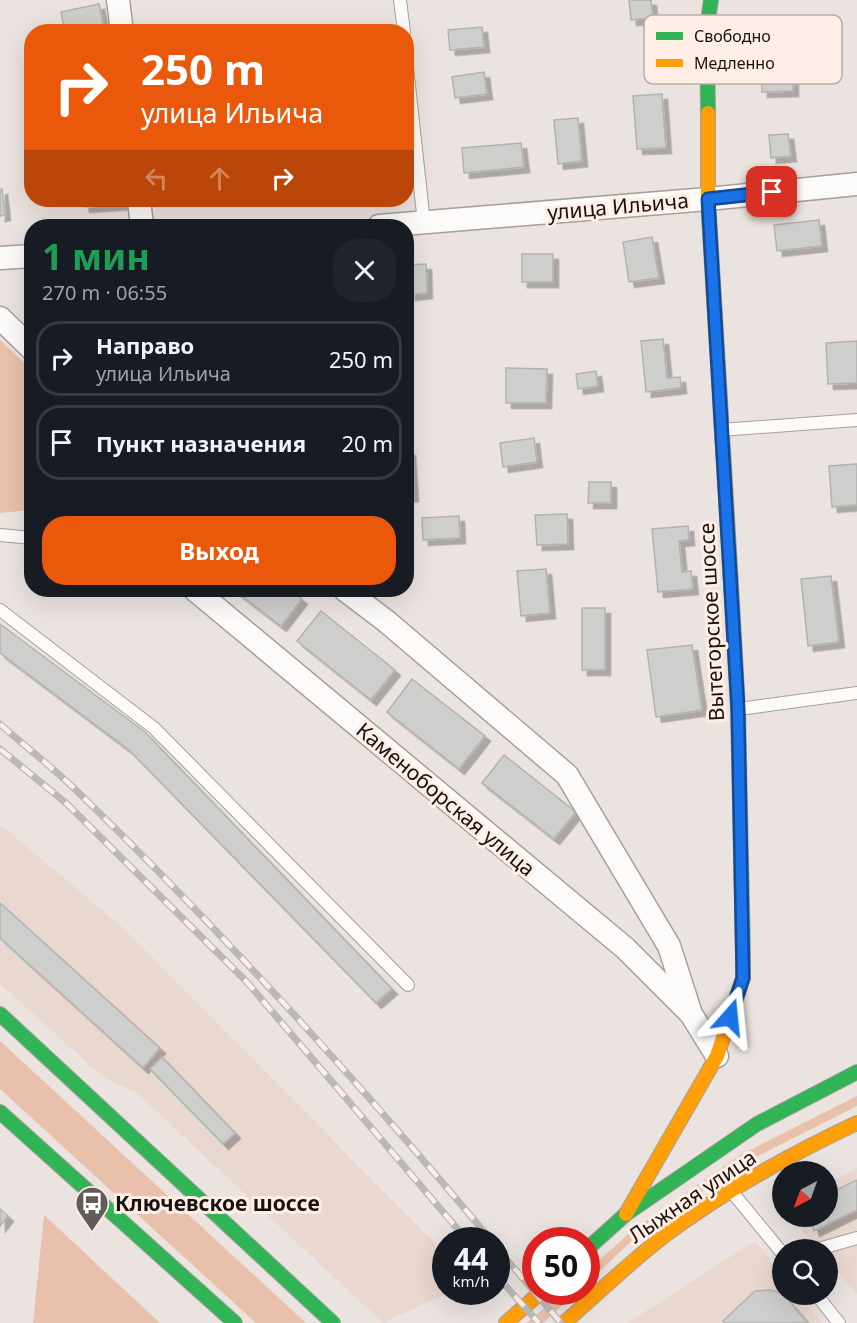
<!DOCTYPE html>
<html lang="ru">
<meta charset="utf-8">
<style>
:root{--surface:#171b24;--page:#20242c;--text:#f1f3f6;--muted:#9ea1a6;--line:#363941;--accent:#ea580c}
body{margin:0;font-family:"Noto Sans",sans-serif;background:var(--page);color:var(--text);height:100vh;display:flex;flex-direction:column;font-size:22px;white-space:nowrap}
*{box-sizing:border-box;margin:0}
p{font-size:20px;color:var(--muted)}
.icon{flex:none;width:33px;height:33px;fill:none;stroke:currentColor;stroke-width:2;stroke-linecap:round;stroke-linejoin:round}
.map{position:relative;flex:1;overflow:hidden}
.details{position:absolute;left:24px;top:219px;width:390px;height:378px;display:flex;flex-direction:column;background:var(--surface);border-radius:24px;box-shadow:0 6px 24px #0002}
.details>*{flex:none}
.banner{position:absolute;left:24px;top:24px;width:390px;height:183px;border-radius:24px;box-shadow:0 6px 24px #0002;background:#ea580c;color:#fff;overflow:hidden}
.needle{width:39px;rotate:221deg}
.buttons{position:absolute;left:772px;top:1161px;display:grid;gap:12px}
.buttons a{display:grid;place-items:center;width:66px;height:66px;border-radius:50%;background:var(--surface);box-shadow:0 6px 24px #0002;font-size:30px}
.speed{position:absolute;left:432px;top:1227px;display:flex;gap:12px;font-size:30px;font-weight:700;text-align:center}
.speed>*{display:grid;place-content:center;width:78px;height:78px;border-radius:50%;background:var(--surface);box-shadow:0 6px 24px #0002;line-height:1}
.speed small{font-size:15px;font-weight:400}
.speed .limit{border:9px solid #d22;background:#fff;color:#111}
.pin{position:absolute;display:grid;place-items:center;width:51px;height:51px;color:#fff;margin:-26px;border-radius:12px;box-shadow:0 3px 9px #0006}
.me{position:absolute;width:66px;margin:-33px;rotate:18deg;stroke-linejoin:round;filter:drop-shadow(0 0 4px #0008)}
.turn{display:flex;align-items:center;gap:21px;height:126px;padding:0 18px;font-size:27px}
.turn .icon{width:78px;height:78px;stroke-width:2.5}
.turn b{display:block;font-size:42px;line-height:51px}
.lanes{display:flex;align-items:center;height:57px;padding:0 18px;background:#0003;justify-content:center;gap:30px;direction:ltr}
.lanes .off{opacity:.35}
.round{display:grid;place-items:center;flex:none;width:63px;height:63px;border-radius:24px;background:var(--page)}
.head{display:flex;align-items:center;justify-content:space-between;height:102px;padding:0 18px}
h1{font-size:36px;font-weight:700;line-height:45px;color:#1e9e55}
.button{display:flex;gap:12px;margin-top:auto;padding:12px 18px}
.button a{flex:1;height:69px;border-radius:24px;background:var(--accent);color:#fff;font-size:24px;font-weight:700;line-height:69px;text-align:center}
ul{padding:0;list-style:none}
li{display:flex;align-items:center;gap:18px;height:75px;margin:0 12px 9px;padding:0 6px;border:3px solid var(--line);border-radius:24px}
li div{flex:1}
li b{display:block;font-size:22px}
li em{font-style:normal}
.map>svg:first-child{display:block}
</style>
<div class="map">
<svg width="857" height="1323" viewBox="0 0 857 1323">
<defs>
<filter id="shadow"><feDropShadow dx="5.5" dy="5.5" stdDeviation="0" flood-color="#0004"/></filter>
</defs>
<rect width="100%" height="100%" fill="#ebe3df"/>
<g fill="#e9d8d0">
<path d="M0,824L123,928L445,1253L446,1292H449L383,1323L137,1093L103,1077L0,984Z"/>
<path d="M857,1168V1294L828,1260V1250L818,1249L790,1217L828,1216V1184Z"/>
<path d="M755,1241L783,1276V1294L798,1295L822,1323H627Z"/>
</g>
<g fill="#e8c0ab">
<path d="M0,340L32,370L31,510L0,513Z"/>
<path d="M0,1041L306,1323H256L0,1089Z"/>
<path d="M857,1096V1106L740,1165L636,1237L587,1283V1271L633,1230L740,1155Z"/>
<path d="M44,1215L160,1323H33Z"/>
<path d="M563,1292H577L543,1323H527Z"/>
</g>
<g fill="#cecfcd" stroke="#b2b2b0" stroke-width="1.5" filter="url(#shadow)">
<path d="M629,0H651L653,18L631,20Z"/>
<path d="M99,4L104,28L86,32H65L61,12Z"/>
<path d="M482,27L484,47L450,50L448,30Z"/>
<path d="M761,39H792L793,91L762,92Z"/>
<path d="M484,72L487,94L455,98L452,77Z"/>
<path d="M662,94L666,148L637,149L633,96Z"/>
<path d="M578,118L582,161L558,164L554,120Z"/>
<path d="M788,134L791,156L771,158L769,135Z"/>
<path d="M521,143L524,167L464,173L462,148Z"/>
<path d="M2,189L5,215L0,216V190Z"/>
<path d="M83,200H127V204L84,207Z"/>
<path d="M819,220L822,246L777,251L774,225Z"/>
<path d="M652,237L659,278L629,282L623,242Z"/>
<rect x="522" y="254" width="31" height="28"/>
<path d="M426,264L427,293L410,295L408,265Z"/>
<path d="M663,339L667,378L680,377L681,388L646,392L641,341Z"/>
<path d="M857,341V383L828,384L826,343Z"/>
<path d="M506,368L547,369L546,403H506Z"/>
<path d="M596,371L598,386L578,389L576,374Z"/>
<path d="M534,438L537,462L503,467L500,443Z"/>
<path d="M406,450H410L413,496L406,497Z"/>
<path d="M857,464V505L832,507L829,466Z"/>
<path d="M589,482H611V503H588Z"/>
<path d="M567,514L568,544L537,545L535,515Z"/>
<path d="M459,516L460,538L423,540L422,518Z"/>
<path d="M688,526L689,540L679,541L682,572L691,571L693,589L658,592L652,529Z"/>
<path d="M546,569L550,613L521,616L517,571Z"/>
<path d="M831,576L839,642L808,646L801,579Z"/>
<path d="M234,590H290L302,599L281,626Z"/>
<rect x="582" y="608" width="23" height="62"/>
<path d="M321,611L395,670L371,700L297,641Z"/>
<path d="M0,624L145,732L392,989L376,1003L129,750L0,653Z"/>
<path d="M692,645L702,710L656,717L647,650Z"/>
<path d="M412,679L485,736L459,769L387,712Z"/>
<path d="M504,755L576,812L554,839L482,783Z"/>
<path d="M0,903L160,1048L143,1068L0,938Z"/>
<path d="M162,1057L235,1133L223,1144L150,1069Z"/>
<path d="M857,1180V1210L814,1231L810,1216H828V1194Z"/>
<path d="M0,1209L8,1216L0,1226Z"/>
<path d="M770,1290L782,1293L808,1323H725L723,1321L755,1291Z"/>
</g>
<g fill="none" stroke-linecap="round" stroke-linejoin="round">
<defs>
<g id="lane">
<path d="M400,0L404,32"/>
<path d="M406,58L424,223"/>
<path d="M721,430L857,420"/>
<path d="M0,535L32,538"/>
<path d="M0,610L154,728L408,985"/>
<path d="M739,709L857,693"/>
<path d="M732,1192L783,1254"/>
<path d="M815,1250L857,1238"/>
<path d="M816,1294L839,1323"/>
</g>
<g id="street">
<path d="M118,0L122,32"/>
<path d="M139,200L142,226"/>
<path d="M379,226L708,199L857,184"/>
<path d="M0,258L32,256"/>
<path d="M0,318L32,349"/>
<path d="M195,590L625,948L691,1014"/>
<path d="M345,590L386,621L567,775L669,946L691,1014L717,1056"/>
</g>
<g id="fast">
<path d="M708,113L707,27L711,0"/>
<path d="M729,550L738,709L743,954"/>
<path d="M0,1014L333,1323"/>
<path d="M0,1112L235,1323"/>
<path d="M586,1250L626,1214L757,1124L857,1072"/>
</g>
<g id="slow">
<path d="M708,113V199L729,550"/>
<path d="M626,1214L717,1056L743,978V954"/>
<path d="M506,1323L541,1292"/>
<path d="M564,1323C597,1294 629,1263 664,1236C724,1191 789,1155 857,1123"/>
</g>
</defs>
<use href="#lane" stroke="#a69f9c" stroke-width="14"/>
<use href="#street" stroke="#a69f9c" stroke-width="25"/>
<use href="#fast" stroke="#a69f9c" stroke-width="16"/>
<use href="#slow" stroke="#a69f9c" stroke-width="16"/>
<use href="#lane" stroke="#fcfbfa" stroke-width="12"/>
<use href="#street" stroke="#fcfbfa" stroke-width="22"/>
<use href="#fast" stroke="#30b455" stroke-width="14"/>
<use href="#slow" stroke="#ff9f0a" stroke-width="14"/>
<defs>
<g id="rail">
<path d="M0,724C27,748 56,770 82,796C227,936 362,1086 491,1240"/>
<path d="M0,749L66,803L246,981L467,1240"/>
<path d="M496,1247L561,1323"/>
<path d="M496,1275L539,1323"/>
</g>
</defs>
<use href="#rail" stroke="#bbb8b8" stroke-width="7"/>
<use href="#rail" stroke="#feeee6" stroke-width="4.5" stroke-dasharray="14" stroke-linecap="butt"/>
</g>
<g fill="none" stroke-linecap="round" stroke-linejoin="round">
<defs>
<path id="route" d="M730,1017L743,978L738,709L708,199L772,192"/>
</defs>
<use href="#route" stroke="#114b97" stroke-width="15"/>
<use href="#route" stroke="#1a73e8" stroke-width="10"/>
</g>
<defs>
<symbol id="bus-pin" viewBox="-11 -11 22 30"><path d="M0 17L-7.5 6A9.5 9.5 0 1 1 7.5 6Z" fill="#625b58" stroke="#feeee6"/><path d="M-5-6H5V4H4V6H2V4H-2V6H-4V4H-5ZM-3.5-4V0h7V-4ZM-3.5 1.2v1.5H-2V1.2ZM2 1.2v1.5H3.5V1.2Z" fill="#fff"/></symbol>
</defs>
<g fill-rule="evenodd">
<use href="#bus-pin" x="73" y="1184" width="38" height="52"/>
</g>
<g text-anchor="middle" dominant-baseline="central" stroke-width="6" stroke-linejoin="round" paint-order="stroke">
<g font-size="21" fill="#181210" stroke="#feeee6">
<text transform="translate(618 206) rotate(-5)">улица Ильича</text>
<text transform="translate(711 622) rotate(-93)">Вытегорское шоссе</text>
<text transform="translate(446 799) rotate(40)">Каменоборская улица</text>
<text transform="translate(692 1196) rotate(-34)">Лыжная улица</text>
</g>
<g font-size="21" font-weight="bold" fill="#181210" stroke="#feeee6" text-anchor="start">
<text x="115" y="1203">Ключевское шоссе</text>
</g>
</g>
<rect x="644" y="15" width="198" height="69" rx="9" fill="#feeee6" stroke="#b9aca6" stroke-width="1.5"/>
<rect x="656" y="32" width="27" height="8" fill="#30b455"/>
<rect x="656" y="59" width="27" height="8" fill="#ff9f0a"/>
<g font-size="16" fill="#181210">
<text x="694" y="42">Свободно</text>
<text x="694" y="69">Медленно</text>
</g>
</svg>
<div class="buttons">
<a><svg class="needle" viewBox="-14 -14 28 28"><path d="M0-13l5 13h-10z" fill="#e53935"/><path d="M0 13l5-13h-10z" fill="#9ea1a6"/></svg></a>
<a><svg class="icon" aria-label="search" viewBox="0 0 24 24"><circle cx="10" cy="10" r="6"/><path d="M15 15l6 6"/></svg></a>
</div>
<div class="speed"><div>44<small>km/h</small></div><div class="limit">50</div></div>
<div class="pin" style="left:772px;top:192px;background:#d93025"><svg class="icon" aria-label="arrive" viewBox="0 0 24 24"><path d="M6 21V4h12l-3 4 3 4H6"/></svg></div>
<svg class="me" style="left:730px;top:1017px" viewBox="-20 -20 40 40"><path d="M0-17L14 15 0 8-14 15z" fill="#1a73e8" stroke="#fff" stroke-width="4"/></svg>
<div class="banner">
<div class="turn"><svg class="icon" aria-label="right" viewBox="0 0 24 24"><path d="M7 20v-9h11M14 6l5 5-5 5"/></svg><div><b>250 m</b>улица Ильича</div></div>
<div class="lanes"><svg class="icon off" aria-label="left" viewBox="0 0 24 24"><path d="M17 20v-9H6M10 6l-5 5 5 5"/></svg><svg class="icon off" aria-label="ahead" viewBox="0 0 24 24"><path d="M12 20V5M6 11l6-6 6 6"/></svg><svg class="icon" aria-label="right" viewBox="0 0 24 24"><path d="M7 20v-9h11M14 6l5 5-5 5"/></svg></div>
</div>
<section class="details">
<div class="head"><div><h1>1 мин</h1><p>270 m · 06:55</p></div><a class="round"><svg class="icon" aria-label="close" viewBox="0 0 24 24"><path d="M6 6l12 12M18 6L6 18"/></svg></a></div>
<ul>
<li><svg class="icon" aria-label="right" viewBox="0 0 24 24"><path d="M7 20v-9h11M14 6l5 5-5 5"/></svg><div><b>Направо</b><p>улица Ильича</p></div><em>250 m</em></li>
<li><svg class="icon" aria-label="arrive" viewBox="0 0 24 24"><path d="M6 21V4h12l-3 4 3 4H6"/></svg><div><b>Пункт назначения</b></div><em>20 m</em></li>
</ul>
<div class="button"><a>Выход</a></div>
</section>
</div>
